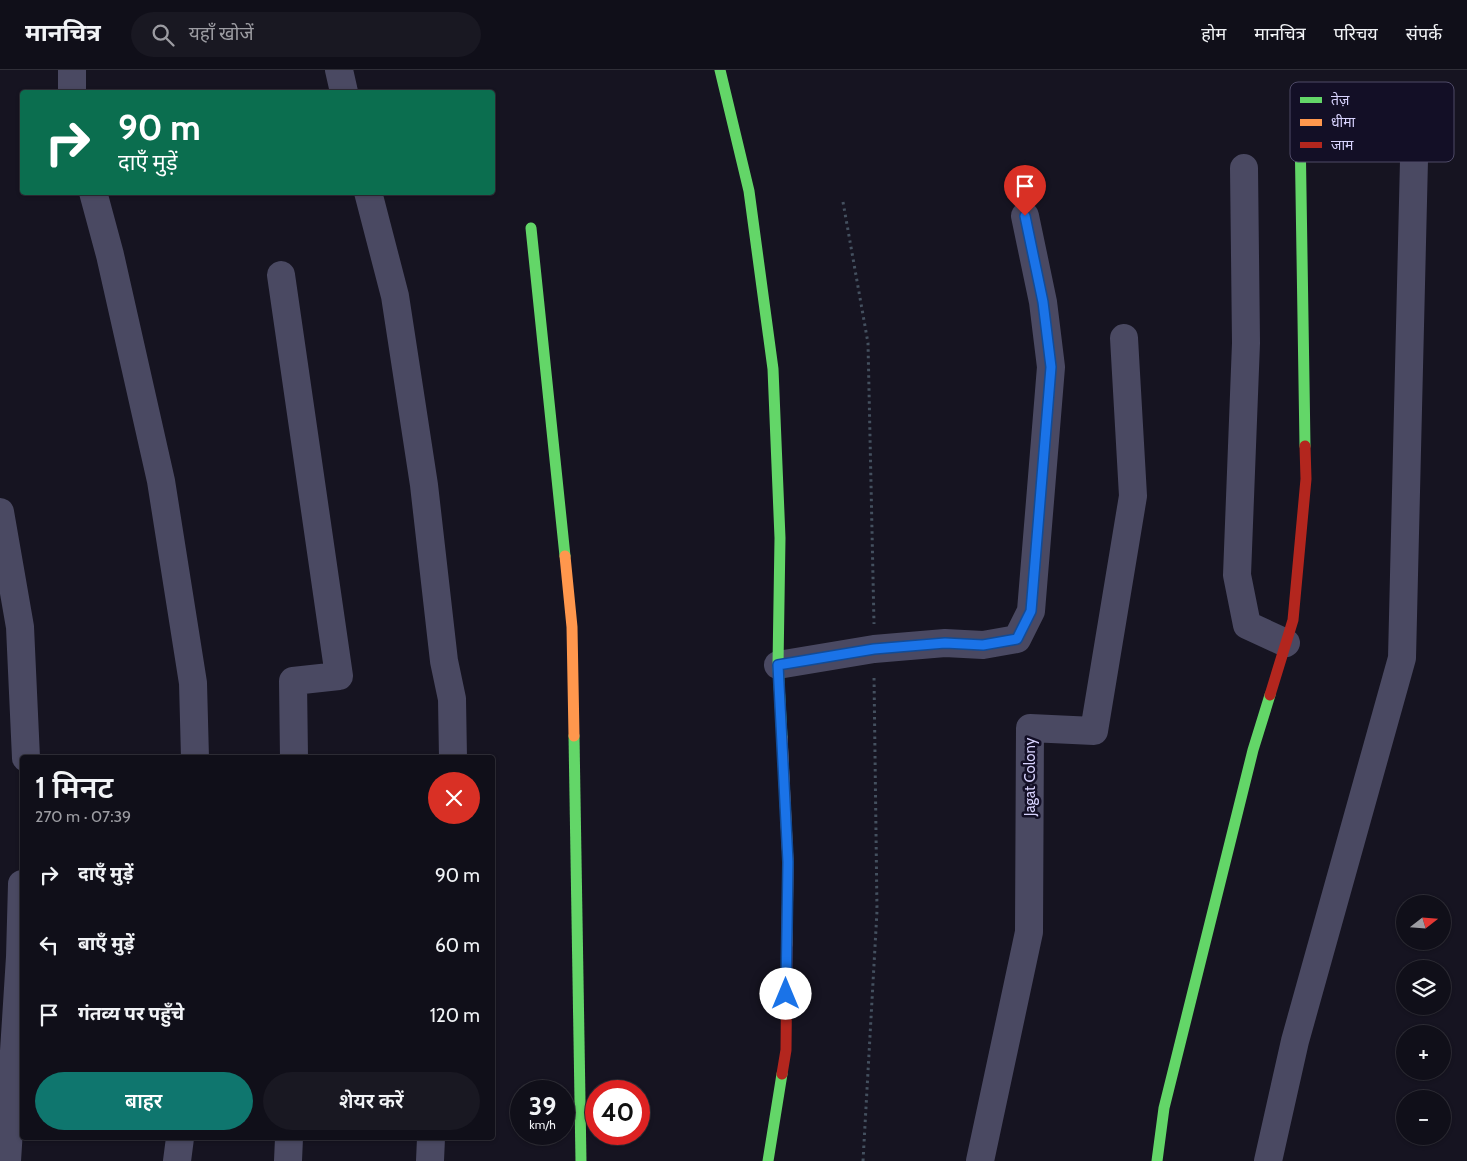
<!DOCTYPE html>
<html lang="hi">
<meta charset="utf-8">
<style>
:root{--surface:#100f19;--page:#191822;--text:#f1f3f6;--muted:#9c9ca2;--line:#302f38;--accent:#0f766e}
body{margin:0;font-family:Cabin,"Noto Sans Devanagari",sans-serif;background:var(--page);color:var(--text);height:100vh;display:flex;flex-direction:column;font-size:19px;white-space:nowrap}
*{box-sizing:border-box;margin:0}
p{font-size:16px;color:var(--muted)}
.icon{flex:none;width:28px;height:28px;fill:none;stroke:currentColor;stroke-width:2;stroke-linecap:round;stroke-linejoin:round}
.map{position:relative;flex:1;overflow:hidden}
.details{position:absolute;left:20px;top:685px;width:475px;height:385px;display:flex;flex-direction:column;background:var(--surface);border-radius:5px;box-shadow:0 1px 4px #0004,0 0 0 1px var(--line)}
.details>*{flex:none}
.hud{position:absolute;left:20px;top:20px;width:475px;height:105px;border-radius:5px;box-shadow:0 1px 4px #0004,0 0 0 1px var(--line);background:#0b6e4f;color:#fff;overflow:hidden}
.needle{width:32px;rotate:73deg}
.fabs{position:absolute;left:1396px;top:825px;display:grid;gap:10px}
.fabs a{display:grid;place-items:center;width:55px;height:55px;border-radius:50%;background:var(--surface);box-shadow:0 1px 4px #0004,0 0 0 1px var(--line);font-size:25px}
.speed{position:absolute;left:510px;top:1010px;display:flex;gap:10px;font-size:25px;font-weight:700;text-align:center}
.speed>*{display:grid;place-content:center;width:65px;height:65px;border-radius:50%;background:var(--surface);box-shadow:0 1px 4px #0004,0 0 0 1px var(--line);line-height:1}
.speed small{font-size:12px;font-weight:400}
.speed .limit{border:8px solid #d22;background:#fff;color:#111}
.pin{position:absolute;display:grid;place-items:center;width:42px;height:42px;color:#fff;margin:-51px -21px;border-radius:50% 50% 50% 0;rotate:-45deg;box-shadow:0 0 5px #0007}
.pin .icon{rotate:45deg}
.me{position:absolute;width:55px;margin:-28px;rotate:0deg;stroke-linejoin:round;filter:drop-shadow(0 0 4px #0008)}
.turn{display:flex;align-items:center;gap:18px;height:105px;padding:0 15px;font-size:22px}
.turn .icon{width:65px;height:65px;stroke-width:2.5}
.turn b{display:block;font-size:35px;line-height:42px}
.round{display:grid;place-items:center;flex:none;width:52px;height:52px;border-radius:26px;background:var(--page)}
.head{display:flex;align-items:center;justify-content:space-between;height:85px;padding:0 15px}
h1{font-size:30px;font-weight:600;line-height:38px}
.primary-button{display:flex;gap:10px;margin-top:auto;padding:10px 15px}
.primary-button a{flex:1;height:58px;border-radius:30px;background:var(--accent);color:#fff;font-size:20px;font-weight:600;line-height:58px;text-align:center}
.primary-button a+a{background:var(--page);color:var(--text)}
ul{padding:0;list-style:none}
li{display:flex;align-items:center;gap:15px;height:70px;padding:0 15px}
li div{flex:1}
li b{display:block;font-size:19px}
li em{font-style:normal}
header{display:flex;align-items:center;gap:30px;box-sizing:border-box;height:70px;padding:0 25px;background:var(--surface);border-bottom:1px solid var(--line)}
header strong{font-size:24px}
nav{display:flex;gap:28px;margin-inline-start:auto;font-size:18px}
.search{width:350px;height:45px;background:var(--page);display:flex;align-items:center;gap:12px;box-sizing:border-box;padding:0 18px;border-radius:28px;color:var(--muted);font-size:19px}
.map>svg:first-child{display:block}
</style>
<header>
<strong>मानचित्र</strong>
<div class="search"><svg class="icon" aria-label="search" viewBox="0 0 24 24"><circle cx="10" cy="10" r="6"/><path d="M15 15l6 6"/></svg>यहाँ खोजें</div>
<nav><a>होम</a><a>मानचित्र</a><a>परिचय</a><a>संपर्क</a></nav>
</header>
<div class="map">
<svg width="1467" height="1091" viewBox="0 0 1467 1091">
<rect width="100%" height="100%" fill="#161421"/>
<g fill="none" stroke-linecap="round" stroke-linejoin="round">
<g stroke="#44505f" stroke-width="3" stroke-dasharray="2.5 4" stroke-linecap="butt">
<path d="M843,132L868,273L874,554"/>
<path d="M863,1091L877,841L874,606"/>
</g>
<g stroke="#4a4962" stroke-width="28">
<path d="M339,0L344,22"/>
<path d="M72,22V0"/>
<path d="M1244,98L1246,273L1237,505L1247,555L1286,573"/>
<path d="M93,122L110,185L161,411L193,613L195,688"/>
<path d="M368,122L395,226L424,415L444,591L452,629L453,688"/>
<path d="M281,205L339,606L293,611L294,688"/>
<path d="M0,442L20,557L26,688"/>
<path d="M778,595L874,579L945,573L983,575L1017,569L1031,541L1051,297L1043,232L1025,146"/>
<path d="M7,1091L20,887L22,814"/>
<path d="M177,1091L180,1068"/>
<path d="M288,1091L289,1068"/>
<path d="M430,1091L431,1068"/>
<path d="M980,1091L1029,862L1030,658L1094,661L1133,426L1124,268"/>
<path d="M1268,1091L1295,971L1402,588L1414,90"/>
</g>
<g stroke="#63d668" stroke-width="11">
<path d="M720,0L749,121L773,299L780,468L778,595L782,667"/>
<path d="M1300,58L1305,376"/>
<path d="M531,158L565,486"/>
<path d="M574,666L581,1091"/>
<path d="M768,1091L782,1004"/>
<path d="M1157,1091L1164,1038L1253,680L1270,625"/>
</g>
<g stroke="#ff974d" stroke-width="11">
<path d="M565,486L572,557L574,666"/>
<path d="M782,667L788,792L787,875"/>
</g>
<g stroke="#b3261e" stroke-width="11">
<path d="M1270,625L1293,550L1306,409L1305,376"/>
<path d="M782,1004L786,980L787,875"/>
</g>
</g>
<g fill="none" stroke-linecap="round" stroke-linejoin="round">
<defs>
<path id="route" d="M786,924L788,792L778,595L874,579L945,573L983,575L1017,569L1031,541L1051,297L1043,232L1025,146"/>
</defs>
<use href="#route" stroke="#114b97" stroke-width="12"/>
<use href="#route" stroke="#1a73e8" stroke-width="9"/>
</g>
<g text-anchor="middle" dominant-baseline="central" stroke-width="5" stroke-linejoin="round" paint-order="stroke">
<g font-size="15" fill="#d9d4ff" stroke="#130f26">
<text transform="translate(1030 707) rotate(-90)">Jagat Colony</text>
</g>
</g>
<rect x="1290" y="12" width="164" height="80" rx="8" fill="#130f26" stroke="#4e4a67" stroke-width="1"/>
<rect x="1300" y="27" width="22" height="6" fill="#63d668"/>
<rect x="1300" y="49" width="22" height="7" fill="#ff974d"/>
<rect x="1300" y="72" width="22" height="6" fill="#b3261e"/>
<g font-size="14" fill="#d9d4ff">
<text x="1331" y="35">तेज़</text>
<text x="1331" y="57">धीमा</text>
<text x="1331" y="80">जाम</text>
</g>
</svg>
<div class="fabs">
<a><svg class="needle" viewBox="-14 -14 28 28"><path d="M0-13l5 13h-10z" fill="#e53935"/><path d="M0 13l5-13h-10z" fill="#9c9ca2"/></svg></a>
<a><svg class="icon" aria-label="layers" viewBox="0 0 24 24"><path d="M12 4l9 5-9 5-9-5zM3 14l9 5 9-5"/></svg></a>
<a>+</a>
<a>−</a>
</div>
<div class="speed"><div>39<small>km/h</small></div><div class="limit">40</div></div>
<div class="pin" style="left:1025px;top:146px;background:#d93025"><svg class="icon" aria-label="arrive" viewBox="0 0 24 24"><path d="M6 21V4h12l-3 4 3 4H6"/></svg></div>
<svg class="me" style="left:786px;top:924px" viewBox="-20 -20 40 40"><circle r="19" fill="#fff"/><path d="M0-13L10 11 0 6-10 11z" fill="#1a73e8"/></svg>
<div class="hud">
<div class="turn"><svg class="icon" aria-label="right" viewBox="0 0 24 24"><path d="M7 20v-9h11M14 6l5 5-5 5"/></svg><div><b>90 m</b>दाएँ मुड़ें</div></div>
</div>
<section class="details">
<div class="head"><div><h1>1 मिनट</h1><p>270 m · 07:39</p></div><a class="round" style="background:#d93025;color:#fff"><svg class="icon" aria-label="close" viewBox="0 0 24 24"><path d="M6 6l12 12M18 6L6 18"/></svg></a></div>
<ul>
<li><svg class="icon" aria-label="right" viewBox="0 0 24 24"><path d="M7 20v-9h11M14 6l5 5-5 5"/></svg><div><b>दाएँ मुड़ें</b></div><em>90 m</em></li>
<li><svg class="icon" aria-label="left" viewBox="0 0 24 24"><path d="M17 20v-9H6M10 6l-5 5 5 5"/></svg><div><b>बाएँ मुड़ें</b></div><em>60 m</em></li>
<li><svg class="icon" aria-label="arrive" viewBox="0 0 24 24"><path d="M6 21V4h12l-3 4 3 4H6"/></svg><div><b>गंतव्य पर पहुँचे</b></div><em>120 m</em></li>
</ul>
<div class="primary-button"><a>बाहर</a><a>शेयर करें</a></div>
</section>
</div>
